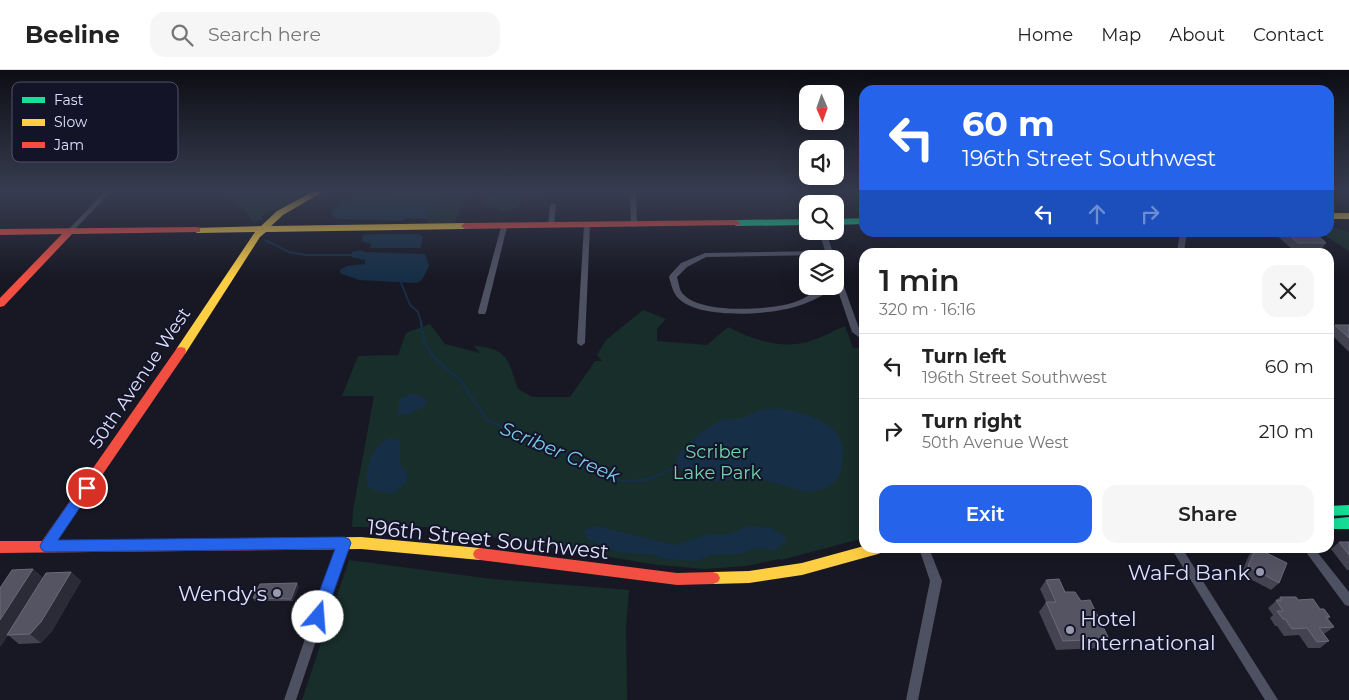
<!DOCTYPE html>
<meta charset="utf-8">
<style>
:root{--surface:#fff;--page:#f6f6f6;--text:#222;--muted:#767676;--line:#e0e0e0;--accent:#2563eb}
body{margin:0;font-family:Montserrat,sans-serif;background:var(--page);color:var(--text);height:100vh;display:flex;flex-direction:column;font-size:19px;white-space:nowrap}
*{box-sizing:border-box;margin:0}
p{font-size:16px;color:var(--muted)}
.icon{flex:none;width:28px;height:28px;fill:none;stroke:currentColor;stroke-width:2;stroke-linecap:round;stroke-linejoin:round}
.map{position:relative;flex:1;overflow:hidden}
.sheet{position:absolute;left:859px;top:178px;width:475px;height:305px;display:flex;flex-direction:column;background:var(--surface);border-radius:15px;box-shadow:0 5px 20px #0002}
.sheet>*{flex:none}
.hud{position:absolute;left:859px;top:15px;width:475px;height:152px;border-radius:15px;box-shadow:0 5px 20px #0002;background:#2563eb;color:#fff;overflow:hidden}
.needle{width:32px;rotate:178deg}
.controls{position:absolute;left:799px;top:15px;display:grid;gap:10px}
.controls a{display:grid;place-items:center;width:45px;height:45px;border-radius:10px;background:var(--surface);box-shadow:0 5px 20px #0002;font-size:25px}
.pin{position:absolute;display:grid;place-items:center;width:42px;height:42px;color:#fff;margin:-21px;border:2px solid #fff;border-radius:50%;box-shadow:0 1px 5px #0007}
.me{position:absolute;width:55px;margin:-28px;rotate:18deg;stroke-linejoin:round;filter:drop-shadow(0 0 4px #0008)}
.turn{display:flex;align-items:center;gap:18px;height:105px;padding:0 20px;font-size:22px}
.turn .icon{width:65px;height:65px;stroke-width:2.5}
.turn b{display:block;font-size:35px;line-height:42px}
.lanes{display:flex;align-items:center;height:48px;padding:0 20px;background:#0003;justify-content:center;gap:25px;direction:ltr}
.lanes .off{opacity:.35}
.round{display:grid;place-items:center;flex:none;width:52px;height:52px;border-radius:15px;background:var(--page)}
.summary{display:flex;align-items:center;justify-content:space-between;height:85px;padding:0 20px}
h1{font-size:30px;font-weight:600;line-height:38px}
.primary-button{display:flex;gap:10px;margin-top:auto;padding:10px 20px}
.primary-button a{flex:1;height:58px;border-radius:15px;background:var(--accent);color:#fff;font-size:20px;font-weight:600;line-height:58px;text-align:center}
.primary-button a+a{background:var(--page);color:var(--text)}
ul{padding:0;list-style:none}
li{display:flex;align-items:center;gap:15px;height:65px;padding:0 20px;border-top:1px solid var(--line)}
li div{flex:1}
li b{display:block;font-size:19px}
li em{font-style:normal}
header{display:flex;align-items:center;gap:30px;box-sizing:border-box;height:70px;padding:0 25px;background:var(--surface);border-bottom:1px solid var(--line)}
header strong{font-size:24px}
nav{display:flex;gap:28px;margin-inline-start:auto;font-size:18px}
.search{width:350px;height:45px;background:var(--page);display:flex;align-items:center;gap:12px;box-sizing:border-box;padding:0 18px;border-radius:15px;color:var(--muted);font-size:19px}
.map>svg:first-child{display:block}
</style>
<header>
<strong>Beeline</strong>
<div class="search"><svg class="icon" aria-label="search" viewBox="0 0 24 24"><circle cx="10" cy="10" r="6"/><path d="M15 15l6 6"/></svg>Search here</div>
<nav><a>Home</a><a>Map</a><a>About</a><a>Contact</a></nav>
</header>
<div class="map">
<svg width="1349" height="630" viewBox="0 0 1349 630">
<rect width="100%" height="100%" fill="#181824"/>
<g fill="#182e2b">
<path d="M231,121H310L265,144L254,154L243,139L232,129Z"/>
<path d="M444,121H467L455,153H427L435,134L445,125Z"/>
<path d="M509,121L539,122L538,127L524,128L516,139L505,141L482,133L483,126Z"/>
<path d="M1329,156L1349,162V181L1321,163L1329,162Z"/>
<path d="M643,240L666,249L657,259V271L707,275L728,257C753,270 780,279 808,272C821,268 833,261 845,256L853,278H864V468L781,490L779,489L746,496L705,499L658,495L431,457H352L353,440L374,326H342L358,286L398,285L406,263L430,254L445,274L480,283L474,276C508,278 508,290 518,319L532,327H570L595,291H602L597,285L606,270Z"/>
<path d="M349,490L492,509L629,520L626,556L627,630H302Z"/>
</g>
<g fill="#162f46">
<path d="M391,121H444L445,125L435,134L428,149L407,148L401,151L338,149L333,147L331,142C335,135 359,126 368,125C376,125 384,127 391,121Z"/>
<path d="M375,164H417L423,166L421,178H369L372,174L361,171L364,165Z"/>
<path d="M360,180L365,182L425,184L429,196L422,210L416,213L359,210L340,203V200L347,196L365,194V190L352,187V182Z"/>
<path d="M410,324L421,325L426,330L427,335L409,344H397L400,329Z"/>
<path d="M777,338C799,342 837,349 843,377C844,384 842,389 842,396C840,409 830,418 817,421C801,426 766,407 746,406C741,406 736,409 731,410C711,414 694,409 677,397L676,387L699,364L723,349H740L759,340Z"/>
<path d="M389,368L400,370V389L402,398L408,401L406,413L397,419L394,424L374,421L367,416C367,395 370,379 389,368Z"/>
<path d="M596,456L675,475L709,464L727,465L748,456L771,458L785,466V473L775,480L757,478L741,484L711,485L696,491L666,489L650,484L617,482L587,469L584,460Z"/>
</g>
<g fill="none" stroke-linecap="round" stroke-linejoin="round">
<g stroke="#162f46" stroke-width="2">
<path d="M246,121L253,142L261,149"/>
<path d="M265,170L289,182L305,185H355"/>
<path d="M400,210L410,235L418,242L422,255"/>
</g>
<path stroke="#162f46" stroke-width="2.5" d="M421,253L424,272L435,289L460,310L487,350L622,411L647,410L677,397"/>
<g fill="#4e5162" fill-rule="evenodd">
<path d="M105,121H112L72,162H68V160Z"/>
<path d="M630,121H636L637,155L634,157L631,155Z"/>
<path d="M806,121H812L816,134H810Z"/>
<path d="M553,133L556,135L554,156L551,158L548,156L550,135Z"/>
<path d="M587,153L590,155L585,273L581,276L577,273L584,155Z"/>
<path d="M504,155L507,157L486,242L485,244H479L478,242L501,157Z"/>
<path d="M819,161H826L835,189H827L826,185L706,187L687,197L677,207C679,213 679,221 684,225C702,244 769,240 792,233C807,229 820,216 835,216V200H838L860,261L864,264V271L852,262L837,218C824,224 812,232 798,236C771,245 699,250 678,228C673,223 671,214 669,207L670,205L681,193L705,183L825,181Z"/>
<path d="M1180,162H1187L1184,182H1177Z"/>
<path d="M344,468L348,470L349,473L296,630H284L332,490L340,470Z"/>
<path d="M919,478H929L942,511L918,630H906L930,511Z"/>
<path d="M1171,478H1182L1278,630H1265Z"/>
<path d="M1303,478H1314L1349,522V536L1345,535Z"/>
</g>
<g fill="#16e098" fill-rule="evenodd">
<path d="M864,148V154L835,155V149Z"/>
<path d="M808,149V155L736,156L732,153L736,150Z"/>
<path d="M1349,435V445L1329,446V436Z"/>
<path d="M1349,447V459H1329V449Z"/>
</g>
<g fill="#ffcf43" fill-rule="evenodd">
<path d="M314,121H324L283,145L271,156L465,153L469,156L465,159L266,162L260,167L185,284H177L176,281L177,278L255,162L197,163L193,160L194,158L261,156L277,141Z"/>
<rect x="1329" y="143" width="20" height="6"/>
<path d="M361,467L480,478L485,480L487,484L485,488L480,490L361,479L290,480L285,478L283,474L285,470L290,468Z"/>
<path d="M864,476V478H885L883,482L878,484L802,505L749,513L713,514L708,512L706,508L708,504L713,502L749,501L802,493Z"/>
</g>
<g fill="#f24e42" fill-rule="evenodd">
<path d="M736,150L740,153L739,155L465,159L461,156L465,153Z"/>
<path d="M197,157L200,158V162L72,164L4,236L0,237V228L62,164L0,165V159Z"/>
<path d="M181,277L185,278L186,281L185,284L57,471L290,468L295,470L297,474L295,478L290,480L0,483V471H42L177,278Z"/>
<path d="M480,478L677,503L713,502L718,504L720,508L718,512L713,514L677,515L480,490L475,488L473,484L475,480Z"/>
</g>
</g>
<g fill="#434351">
<path d="M1275,162H1314L1326,173L1321,180H1293L1274,163Z"/>
<path d="M1335,255H1349V282L1329,262Z"/>
<path d="M1339,472H1349V500H1347L1331,479Z"/>
<path d="M1256,478L1279,513L1271,520L1241,504L1249,485Z"/>
<path d="M33,499L43,508L71,502L81,511L52,561L41,573L19,574L8,565L0,577Z"/>
<path d="M1046,510L1065,522L1081,531L1109,569L1101,578L1056,580L1039,542L1046,532L1040,519Z"/>
<path d="M299,516L293,531H255L253,528Z"/>
<path d="M1280,527L1298,530L1320,539L1330,547L1328,549L1334,557L1324,564L1329,571L1320,578H1308L1299,565L1284,566L1277,556H1275L1270,548L1273,545L1268,538Z"/>
</g>
<g fill="#2b2b37">
<path d="M33,499L44,509L0,577V550Z"/>
<path d="M71,502L81,511L52,561L41,573L30,564Z"/>
<path d="M297,513L299,516L293,531L291,529Z"/>
</g>
<g fill="#545463" stroke="#696a7b">
<path d="M1286,162H1314L1326,173H1298Z"/>
<path d="M1335,255H1349V268Z"/>
<path d="M1339,472H1349V485Z"/>
<path d="M1256,478L1287,493L1279,513L1248,496Z"/>
<path d="M33,499L0,550V518L12,500Z"/>
<path d="M71,502L41,552L30,564L7,565L46,503Z"/>
<path d="M1059,509L1065,522H1075L1081,531L1090,530L1109,569L1063,571L1046,532H1056L1046,510Z"/>
<path d="M297,513L291,529L253,528L260,514Z"/>
<path d="M1280,527H1296L1298,530L1313,529L1320,539H1324L1330,547H1326L1334,557L1319,558L1329,571L1317,572L1307,558L1292,559L1285,549H1283L1277,541H1283L1276,530H1282Z"/>
</g>
<linearGradient id="sky" x2="0" y2="1"><stop stop-color="#0d0d14"/><stop offset="0.58" stop-color="#373d50"/><stop offset="1" stop-color="#373d50" stop-opacity="0"/></linearGradient>
<rect width="1349" height="209" fill="url(#sky)"/>
<path fill="#2563eb" stroke="#184099" d="M87,412L92,414L93,418L58,470L344,467L349,469L351,473L323,552L318,554L312,552L310,547L335,479L46,482L42,480L40,476L42,472L82,414Z"/>
<g fill="#999ab0" stroke="#141428" stroke-width="2">
<circle cx="1260" cy="502" r="5"/>
<circle cx="277" cy="523" r="5"/>
<circle cx="1070" cy="560" r="5"/>
</g>
<g text-anchor="middle" dominant-baseline="central" stroke-width="4" stroke-linejoin="round" paint-order="stroke">
<g font-size="18" fill="#dfe0fb" stroke="#141428">
<text transform="translate(140 308) rotate(-56)">50th Avenue West</text>
</g>
<g font-size="18" fill="#73d3ad" stroke="#141428">
<text x="717" y="382">Scriber<tspan x="717" dy="21">Lake Park</tspan></text>
</g>
<g font-size="19" font-style="italic" fill="#7ac9ee" stroke="#141428">
<text transform="translate(560 382) rotate(23)">Scriber Creek</text>
</g>
<g font-size="21" fill="#dfe0fb" stroke="#141428">
<text transform="translate(488 469) rotate(6)">196th Street Southwest</text>
</g>
<g font-size="21" fill="#dfe0fb" stroke="#141428" text-anchor="end">
<text x="1250" y="502">WaFd Bank</text>
<text x="267" y="523">Wendy's</text>
<text x="1080" y="548" text-anchor="start">Hotel<tspan x="1080" dy="24">International</tspan></text>
</g>
</g>
<rect x="12" y="12" width="166" height="80" rx="8" fill="#141428" stroke="#515167" stroke-width="1"/>
<rect x="22" y="27" width="23" height="6" fill="#16e098"/>
<rect x="22" y="49" width="23" height="7" fill="#ffcf43"/>
<rect x="22" y="72" width="23" height="6" fill="#f24e42"/>
<g font-size="14" fill="#dfe0fb">
<text x="54" y="35">Fast</text>
<text x="54" y="57">Slow</text>
<text x="54" y="80">Jam</text>
</g>
</svg>
<div class="controls">
<a><svg class="needle" viewBox="-14 -14 28 28"><path d="M0-13l5 13h-10z" fill="#e53935"/><path d="M0 13l5-13h-10z" fill="#767676"/></svg></a>
<a><svg class="icon" aria-label="sound" viewBox="0 0 24 24"><path d="M4 9h4l5-4v14l-5-4H4zM17 9q2 3 0 6"/></svg></a>
<a><svg class="icon" aria-label="search" viewBox="0 0 24 24"><circle cx="10" cy="10" r="6"/><path d="M15 15l6 6"/></svg></a>
<a><svg class="icon" aria-label="layers" viewBox="0 0 24 24"><path d="M12 4l9 5-9 5-9-5zM3 14l9 5 9-5"/></svg></a>
</div>
<div class="pin" style="left:87px;top:418px;background:#d93025"><svg class="icon" aria-label="arrive" viewBox="0 0 24 24"><path d="M6 21V4h12l-3 4 3 4H6"/></svg></div>
<svg class="me" style="left:318px;top:547px" viewBox="-20 -20 40 40"><circle r="19" fill="#fff"/><path d="M0-13L10 11 0 6-10 11z" fill="#2563eb"/></svg>
<div class="hud">
<div class="turn"><svg class="icon" aria-label="left" viewBox="0 0 24 24"><path d="M17 20v-9H6M10 6l-5 5 5 5"/></svg><div><b>60 m</b>196th Street Southwest</div></div>
<div class="lanes"><svg class="icon" aria-label="left" viewBox="0 0 24 24"><path d="M17 20v-9H6M10 6l-5 5 5 5"/></svg><svg class="icon off" aria-label="ahead" viewBox="0 0 24 24"><path d="M12 20V5M6 11l6-6 6 6"/></svg><svg class="icon off" aria-label="right" viewBox="0 0 24 24"><path d="M7 20v-9h11M14 6l5 5-5 5"/></svg></div>
</div>
<section class="sheet">
<div class="summary"><div><h1>1 min</h1><p>320 m · 16:16</p></div><a class="round"><svg class="icon" aria-label="close" viewBox="0 0 24 24"><path d="M6 6l12 12M18 6L6 18"/></svg></a></div>
<ul>
<li><svg class="icon" aria-label="left" viewBox="0 0 24 24"><path d="M17 20v-9H6M10 6l-5 5 5 5"/></svg><div><b>Turn left</b><p>196th Street Southwest</p></div><em>60 m</em></li>
<li><svg class="icon" aria-label="right" viewBox="0 0 24 24"><path d="M7 20v-9h11M14 6l5 5-5 5"/></svg><div><b>Turn right</b><p>50th Avenue West</p></div><em>210 m</em></li>
</ul>
<div class="primary-button"><a>Exit</a><a>Share</a></div>
</section>
</div>
